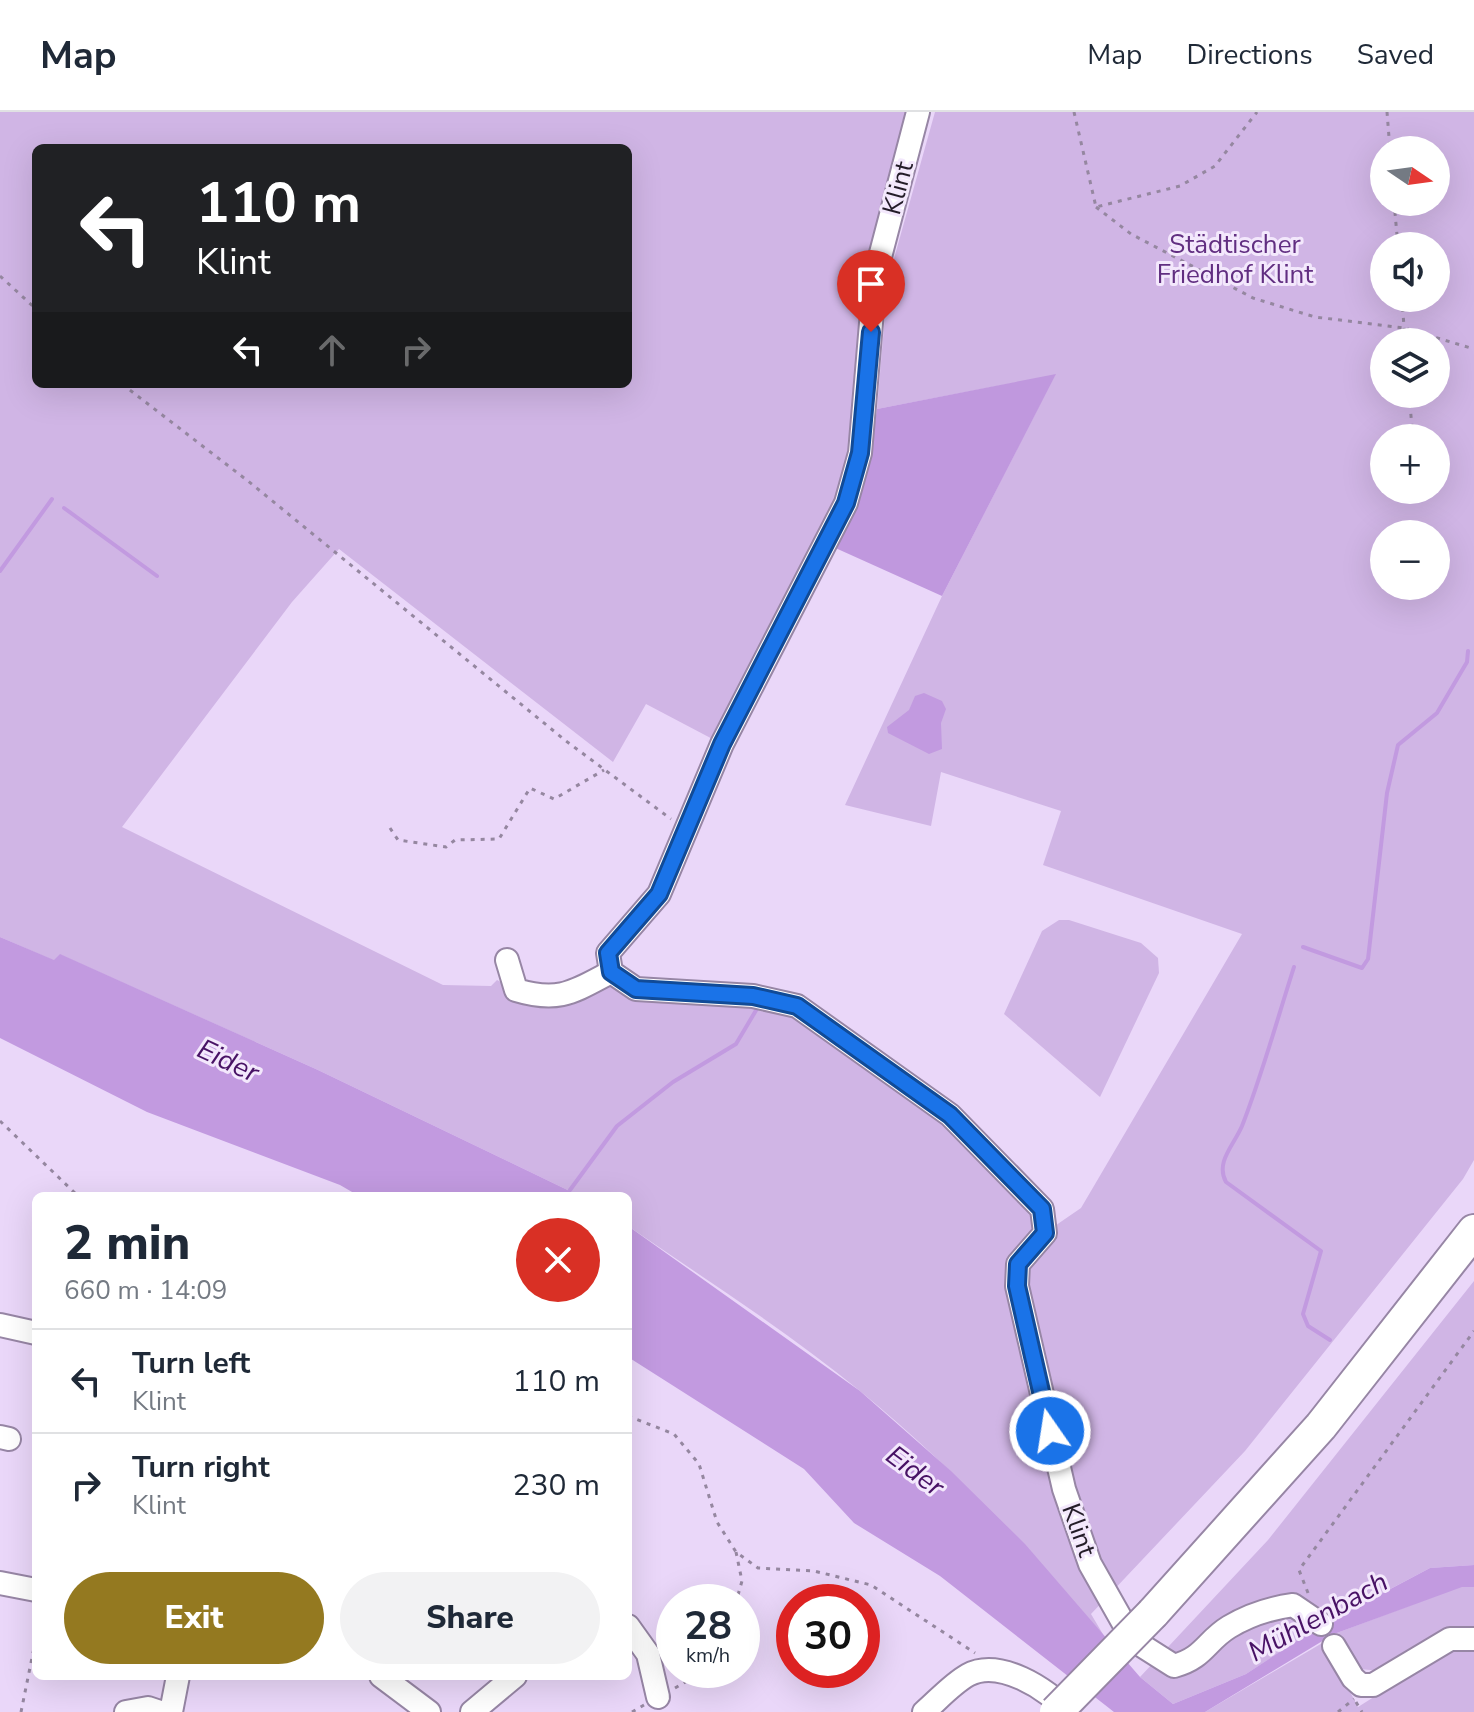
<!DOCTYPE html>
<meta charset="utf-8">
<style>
:root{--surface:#fff;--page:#f2f2f3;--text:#1f2937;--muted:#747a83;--line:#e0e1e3;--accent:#947920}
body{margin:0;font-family:"Nunito Sans",sans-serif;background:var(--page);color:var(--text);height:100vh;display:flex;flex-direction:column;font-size:30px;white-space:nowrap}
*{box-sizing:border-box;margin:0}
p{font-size:26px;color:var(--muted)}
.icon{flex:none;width:44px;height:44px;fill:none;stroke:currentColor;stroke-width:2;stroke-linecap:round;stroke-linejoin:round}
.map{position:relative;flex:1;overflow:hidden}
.sheet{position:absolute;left:32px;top:1080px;width:600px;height:488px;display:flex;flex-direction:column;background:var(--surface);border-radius:12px;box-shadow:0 8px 32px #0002}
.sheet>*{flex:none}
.guide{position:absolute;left:32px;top:32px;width:600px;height:244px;border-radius:12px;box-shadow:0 8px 32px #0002;background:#202124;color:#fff;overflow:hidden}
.needle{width:52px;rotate:103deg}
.controls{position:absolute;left:1370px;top:24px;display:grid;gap:16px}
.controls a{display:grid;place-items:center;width:80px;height:80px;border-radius:50%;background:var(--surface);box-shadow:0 8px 32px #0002;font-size:40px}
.speed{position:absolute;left:656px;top:1472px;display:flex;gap:16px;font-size:40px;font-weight:700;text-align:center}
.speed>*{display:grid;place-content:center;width:104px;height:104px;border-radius:50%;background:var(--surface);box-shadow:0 8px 32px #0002;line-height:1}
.speed small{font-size:20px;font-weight:400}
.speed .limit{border:12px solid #d22;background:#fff;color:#111}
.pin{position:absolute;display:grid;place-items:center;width:68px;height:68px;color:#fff;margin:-82px -34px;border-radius:50% 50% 50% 0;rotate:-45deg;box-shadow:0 0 8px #0007}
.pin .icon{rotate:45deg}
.me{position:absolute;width:88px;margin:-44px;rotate:347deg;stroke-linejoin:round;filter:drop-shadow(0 0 6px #0008)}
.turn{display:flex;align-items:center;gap:28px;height:168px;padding:0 32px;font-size:36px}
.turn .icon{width:104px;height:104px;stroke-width:2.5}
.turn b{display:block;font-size:56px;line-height:68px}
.lanes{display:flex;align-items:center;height:76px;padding:0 32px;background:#0003;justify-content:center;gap:40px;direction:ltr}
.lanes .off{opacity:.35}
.round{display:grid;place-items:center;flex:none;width:84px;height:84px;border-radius:42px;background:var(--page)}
.headline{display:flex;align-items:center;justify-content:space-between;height:136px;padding:0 32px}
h1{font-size:48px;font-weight:800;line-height:60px}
.button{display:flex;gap:16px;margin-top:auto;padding:16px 32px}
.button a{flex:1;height:92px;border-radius:48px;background:var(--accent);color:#fff;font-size:32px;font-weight:800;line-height:92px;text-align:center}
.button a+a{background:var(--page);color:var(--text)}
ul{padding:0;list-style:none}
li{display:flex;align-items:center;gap:24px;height:104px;padding:0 32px;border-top:2px solid var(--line)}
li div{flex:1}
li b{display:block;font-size:30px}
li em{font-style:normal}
header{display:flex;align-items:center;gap:48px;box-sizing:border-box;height:112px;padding:0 40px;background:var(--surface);border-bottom:2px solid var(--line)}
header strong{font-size:38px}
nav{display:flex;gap:44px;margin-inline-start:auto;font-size:28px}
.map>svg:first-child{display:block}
</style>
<header>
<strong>Map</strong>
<nav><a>Map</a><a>Directions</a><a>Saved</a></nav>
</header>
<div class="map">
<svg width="1474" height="1600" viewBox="0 0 1474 1600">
<rect width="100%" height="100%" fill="#ead7f9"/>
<g fill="#d0b5e5" fill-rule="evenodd">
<path d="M0,0H918L875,164L860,341L722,632L646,592L613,650L339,437L292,490L122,715L443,873L491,874L497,868L516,878L621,869L797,894L950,1003L1042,1097L1046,1120L1081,1096L1242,822L1043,753L1061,699L941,660L931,714L845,693L942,484L1055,263L877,297L888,168L935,0H1474V1048L1463,1067L1245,1339L1091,1502L1107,1529C1031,1439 952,1354 860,1279C787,1219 706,1168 628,1114V1084H580L318,958L61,843L55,849L0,825ZM36,36H628V272H36ZM1384,38H1436V90H1384ZM1384,134H1436V186H1384ZM1384,230H1436V282H1384ZM1384,326H1436V378H1384ZM1384,422H1436V474H1384Z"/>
<path d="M1059,808H1069L1141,831L1158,846L1159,861L1100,985L1004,902L1042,819Z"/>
<path d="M1474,1169V1453L1430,1456L1322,1513L1246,1562L1173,1592L1140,1565L1268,1428Z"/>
<path d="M1462,1474L1474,1475V1521L1382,1559L1359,1557L1334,1522Z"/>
<path d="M1324,1530L1358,1595L1453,1535L1474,1536V1600H1205Z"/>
</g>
<path fill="#c098de" d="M1056,262L942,484L831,434L870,342L877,297Z"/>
<g fill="#c29ae0">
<path d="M924,581L942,589L946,597L941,611L942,637L929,642L888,621L887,615L909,598L915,584Z"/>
<path d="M0,825L54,848L60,842L318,958L580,1084H359L340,1073L147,1000L0,926Z"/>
<path d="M628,1114L860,1279L951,1359L1025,1432L1140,1565L1173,1592L1246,1562L1315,1517L1430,1456L1474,1453V1475H1462L1334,1522L1205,1600H1114L940,1464L854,1411L804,1357L628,1245Z"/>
</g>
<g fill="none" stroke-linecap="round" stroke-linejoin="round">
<g stroke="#c29ae0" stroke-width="4">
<path d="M64,396L157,464"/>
<path d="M0,459L52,387"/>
<path d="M1303,835L1362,856L1368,847L1387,681L1398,633L1437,601L1467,550L1468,539"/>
<path d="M1294,855C1277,908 1262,963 1242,1014C1234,1033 1215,1050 1226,1070L1321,1139L1303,1202L1308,1214L1330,1228"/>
<path d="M570,1078L617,1014L673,970L736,932L758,895"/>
</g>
<defs>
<g id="minor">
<path d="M918,0L875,164L860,341L846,391L722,632L659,782L608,841L611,860L636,877L753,884L797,894L950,1003L1042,1097L1045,1121L1018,1152L1017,1174L1064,1377L1090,1452L1133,1528L1174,1554C1204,1546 1206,1529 1229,1515C1249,1503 1271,1496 1293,1493L1321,1512"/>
<path d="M507,848L516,878C559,891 573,880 611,860"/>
<path d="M0,1213L36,1221"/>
<path d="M0,1325L9,1327"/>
<path d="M0,1471L36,1478"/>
<path d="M628,1514L648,1542L658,1585"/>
<path d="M1334,1534L1353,1566L1361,1573H1373L1450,1527H1474"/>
<path d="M381,1564L429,1600"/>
<path d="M126,1600L148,1596L160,1600"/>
<path d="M171,1600L178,1564"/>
<path d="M472,1600L515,1564"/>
<path d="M924,1600C938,1588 952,1572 968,1563C999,1546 1048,1577 1068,1600"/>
</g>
<path id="highway" d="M1153,1501L1321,1314L1474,1119"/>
</defs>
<use href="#minor" stroke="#9786a5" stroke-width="26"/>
<use href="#highway" stroke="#9786a5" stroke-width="36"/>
<g stroke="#9587a0" stroke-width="3" stroke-dasharray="4 6" stroke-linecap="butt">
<path d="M1074,0L1096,95L1180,74L1215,54L1257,0"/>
<path d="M1387,0L1390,38"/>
<path d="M1394,90L1398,134"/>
<path d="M1096,95L1131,122L1253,186L1315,205L1404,216L1474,237"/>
<path d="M0,164L36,197"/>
<path d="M1402,186L1405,230"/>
<path d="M122,272L248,369L566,629L671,707"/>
<path d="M1409,282L1413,326"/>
<path d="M390,716L398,728L446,735L455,728L499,727L530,676L554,687L604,658"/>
<path d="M0,1009L78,1084"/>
<path d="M628,1304L674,1322L699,1352L717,1410L736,1440L758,1456L814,1459L871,1473L975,1541"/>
<path d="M736,1440L742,1469L736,1490"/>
<path d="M1308,1481L1299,1458L1474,1219"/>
<path d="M675,1576L706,1558"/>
<path d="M1356,1590L1362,1600"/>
<path d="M21,1600L36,1526"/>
<path d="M632,1600L644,1593"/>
<path d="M1338,1600L1354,1587"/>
</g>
<use href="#minor" stroke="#fff" stroke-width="22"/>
<use href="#highway" stroke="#fff" stroke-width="32"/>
<defs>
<path id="highway-bridge" d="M1056,1600L1153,1501"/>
</defs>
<use href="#highway-bridge" stroke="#9786a5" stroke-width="36" stroke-linecap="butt"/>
<use href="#highway-bridge" stroke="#fff" stroke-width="32"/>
</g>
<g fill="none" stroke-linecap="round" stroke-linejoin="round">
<defs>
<path id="route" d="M871,220L860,341L846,391L722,632L659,782L608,841L611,860L636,877L753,884L797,894L950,1003L1042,1097L1045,1121L1018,1152L1017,1174L1050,1319"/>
</defs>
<use href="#route" stroke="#114b97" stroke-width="20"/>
<use href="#route" stroke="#1a73e8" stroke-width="14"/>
</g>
<g text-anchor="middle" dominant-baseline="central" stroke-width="6" stroke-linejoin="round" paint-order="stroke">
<g font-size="26" fill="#231c28" stroke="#f3e8fc">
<text transform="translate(898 76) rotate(-75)">Klint</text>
<text transform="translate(1079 1418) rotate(70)">Klint</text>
</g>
<g font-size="26" fill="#612e81" stroke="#f3e8fc">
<text x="1235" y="132">Städtischer<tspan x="1235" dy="30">Friedhof Klint</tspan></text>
</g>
<g font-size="28" font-style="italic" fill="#481265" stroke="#f3e8fc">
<text transform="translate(228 949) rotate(25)">Eider</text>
<text transform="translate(915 1359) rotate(37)">Eider</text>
<text transform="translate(1318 1505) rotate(-29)">Mühlenbach</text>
</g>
</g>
</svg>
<div class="controls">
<a><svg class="needle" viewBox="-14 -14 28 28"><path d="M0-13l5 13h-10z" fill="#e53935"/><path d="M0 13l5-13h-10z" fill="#747a83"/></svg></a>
<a><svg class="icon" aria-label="sound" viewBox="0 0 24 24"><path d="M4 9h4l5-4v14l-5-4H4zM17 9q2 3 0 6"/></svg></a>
<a><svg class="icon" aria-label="layers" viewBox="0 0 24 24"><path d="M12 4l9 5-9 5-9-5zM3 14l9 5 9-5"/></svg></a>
<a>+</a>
<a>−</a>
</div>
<div class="speed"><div>28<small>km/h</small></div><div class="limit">30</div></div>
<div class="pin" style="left:871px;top:220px;background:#d93025"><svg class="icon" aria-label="arrive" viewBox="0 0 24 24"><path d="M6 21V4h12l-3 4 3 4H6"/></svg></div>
<svg class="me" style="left:1050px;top:1319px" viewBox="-20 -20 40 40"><circle r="17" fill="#1a73e8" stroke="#fff" stroke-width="3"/><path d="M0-11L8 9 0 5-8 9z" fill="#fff"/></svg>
<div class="guide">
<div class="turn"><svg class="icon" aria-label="left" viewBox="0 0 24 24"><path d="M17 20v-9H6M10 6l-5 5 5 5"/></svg><div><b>110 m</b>Klint</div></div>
<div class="lanes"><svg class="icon" aria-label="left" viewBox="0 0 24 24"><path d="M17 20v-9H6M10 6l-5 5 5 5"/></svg><svg class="icon off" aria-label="ahead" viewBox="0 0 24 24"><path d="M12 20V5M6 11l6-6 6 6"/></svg><svg class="icon off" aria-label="right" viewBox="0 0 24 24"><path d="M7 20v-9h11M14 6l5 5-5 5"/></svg></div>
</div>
<section class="sheet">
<div class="headline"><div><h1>2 min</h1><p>660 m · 14:09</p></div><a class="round" style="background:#d93025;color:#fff"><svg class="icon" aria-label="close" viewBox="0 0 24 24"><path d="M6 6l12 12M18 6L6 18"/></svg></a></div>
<ul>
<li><svg class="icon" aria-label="left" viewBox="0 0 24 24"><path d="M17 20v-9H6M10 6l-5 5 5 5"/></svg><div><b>Turn left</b><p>Klint</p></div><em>110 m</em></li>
<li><svg class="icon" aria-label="right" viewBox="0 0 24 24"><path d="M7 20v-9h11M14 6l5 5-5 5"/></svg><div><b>Turn right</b><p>Klint</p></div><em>230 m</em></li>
</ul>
<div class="button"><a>Exit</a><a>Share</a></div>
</section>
</div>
